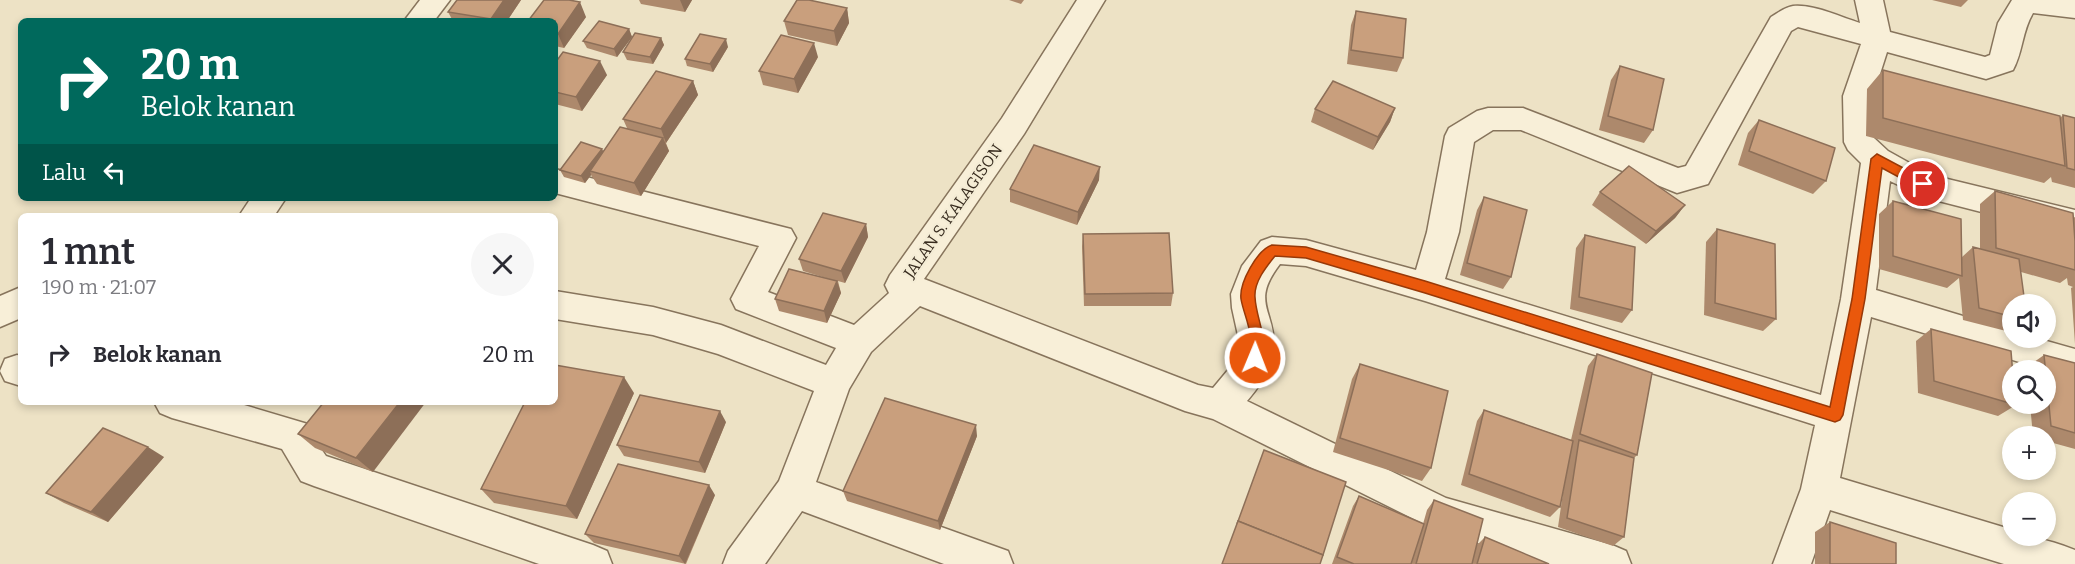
<!DOCTYPE html>
<html lang="id">
<meta charset="utf-8">
<style>
:root{--surface:#fff;--page:#f7f7f7;--text:#2b2b33;--muted:#7c7c81}
body{margin:0;font-family:Bitter,serif;background:var(--page);color:var(--text);height:100vh;display:flex;flex-direction:column;font-size:22px;white-space:nowrap}
*{box-sizing:border-box;margin:0}
p{font-size:20px;color:var(--muted)}
.icon{flex:none;width:33px;height:33px;fill:none;stroke:currentColor;stroke-width:2;stroke-linecap:round;stroke-linejoin:round}
.map{position:relative;flex:1;overflow:hidden}
.drawer{position:absolute;left:18px;top:213px;width:540px;height:192px;display:flex;flex-direction:column;background:var(--surface);border-radius:9px;box-shadow:0 3px 9px #0003}
.drawer>*{flex:none}
.guide{position:absolute;left:18px;top:18px;width:540px;height:183px;border-radius:9px;box-shadow:0 3px 9px #0003;background:#00695c;color:#fff;overflow:hidden}
.tools{position:absolute;left:2002px;top:294px;display:grid;gap:12px}
.tools a{display:grid;place-items:center;width:54px;height:54px;border-radius:50%;background:var(--surface);box-shadow:0 3px 9px #0003;font-size:30px}
.pin{position:absolute;display:grid;place-items:center;width:51px;height:51px;color:#fff;margin:-26px;border:3px solid #fff;border-radius:50%;box-shadow:0 2px 6px #0007}
.me{position:absolute;width:66px;margin:-33px;rotate:1deg;stroke-linejoin:round;filter:drop-shadow(0 0 4px #0008)}
.turn{display:flex;align-items:center;gap:21px;height:126px;padding:0 24px;font-size:27px}
.turn .icon{width:78px;height:78px;stroke-width:2.5}
.turn b{display:block;font-size:42px;line-height:51px}
.then{display:flex;align-items:center;height:57px;padding:0 24px;background:#0003;gap:12px;font-size:22px}
.round{display:grid;place-items:center;flex:none;width:63px;height:63px;border-radius:32px;background:var(--page)}
.summary{display:flex;align-items:center;justify-content:space-between;height:102px;padding:0 24px}
h1{font-size:36px;font-weight:600;line-height:45px}
ul{padding:0;list-style:none}
li{display:flex;align-items:center;gap:18px;height:78px;padding:0 24px}
li div{flex:1}
li b{display:block;font-size:22px}
li em{font-style:normal}
.map>svg:first-child{display:block}
</style>
<div class="map">
<svg width="2075" height="564" viewBox="0 0 2075 564">
<rect width="100%" height="100%" fill="#ede2c5"/>
<g fill="none" stroke-linecap="round" stroke-linejoin="round">
<defs>
<g id="minor">
<path d="M420,0H450L434,21H404Z"/>
<path d="M1077,0H1105L1024,134L924,279L1198,385L1213,388L1238,358L1239,340L1232,308L1231,294L1242,266L1261,241L1272,237L1306,240L1416,270L1427,232L1445,136L1449,128L1477,111L1488,108H1523L1678,168L1686,166L1771,17C1778,13 1785,7 1793,6C1814,4 1840,17 1860,23L1855,0H1883L1890,32L1985,57L1990,55L1998,23L2012,0H2075V18L2033,13C2022,31 2023,52 2013,70L1986,79L1887,52L1873,96L1874,138L1888,151L1931,175L2075,210V236L1923,197L1890,181L1876,290L2013,331V338H2036L2075,349V379L1871,317L1840,478L2013,530V536C2035,536 2055,542 2075,550V564H2004L1830,510L1811,564H1773L1801,489L1815,425L1425,301L1306,266L1280,264C1250,303 1275,309 1274,348C1273,368 1259,387 1247,401L1446,498L1612,545L1626,551L1631,564H1549L1440,532L1213,419L1185,411L920,306L871,352L849,389L816,482L1008,551L1013,564H944L802,511L765,564H723L728,551L779,481L814,391L718,354L653,335L555,319V291L653,307L721,325L826,365L836,348L736,309L731,299L759,246L555,193V169L791,229L796,238L768,292L854,325L889,293L885,285L890,275L1002,118ZM1798,27L1861,44L1843,96L1844,142L1848,150L1861,163L1841,299L1821,395L1445,279L1459,232L1474,142L1493,130H1521L1677,193L1708,184L1791,31Z"/>
<path d="M251,198H286L274,216H239Z"/>
<path d="M21,287V318L0,327V296Z"/>
<path d="M17,355L21,356V386L5,381L0,371L5,359Z"/>
<path d="M154,402H234L311,425L317,443L326,456L593,545L607,551L612,564H539L314,486L301,481L282,449L172,418L160,413Z"/>
</g>
</defs>
<use href="#minor" stroke="#87745c" stroke-width="3"/>
<use href="#minor" fill="#f8efd8" fill-rule="evenodd"/>
</g>
<g fill="#ad896c">
<path d="M457,0H521L507,21H453L448,12Z"/>
<path d="M639,0H692L685,12L641,4Z"/>
<path d="M1009,0H1024L1021,4Z"/>
<path d="M1932,0H1968L1961,7Z"/>
<path d="M847,8L849,23L837,46L788,35L784,21Z"/>
<path d="M1356,11L1403,58L1397,72L1347,64L1351,25Z"/>
<path d="M586,17L564,48L555,46V21Z"/>
<path d="M629,29L632,37L617,57L587,48L583,41Z"/>
<path d="M661,38L664,45L653,64L627,60L623,52Z"/>
<path d="M728,47L713,72L687,66L685,59Z"/>
<path d="M818,57L798,93L763,85L759,71Z"/>
<path d="M555,63L607,75L582,111L555,104Z"/>
<path d="M1620,66L1653,130L1644,143L1599,130L1611,80Z"/>
<path d="M1883,70L2060,118L2063,115L2075,118V188L2052,182L2051,177L2044,183L1866,136L1867,89Z"/>
<path d="M693,81L698,95L666,143L669,151L641,196L597,184L591,175L585,183L564,177L560,170L603,151L627,128L623,119Z"/>
<path d="M1395,108L1390,122L1373,150L1311,122L1315,109Z"/>
<path d="M1759,120L1826,181L1813,194L1738,165L1748,133Z"/>
<path d="M1099,180L1077,225L1010,202V189Z"/>
<path d="M1995,191L2073,218L2075,217V344L2071,288L2073,287L2068,285L2067,278L2060,283L2021,272L2013,304V330L2010,332L1963,320L1959,278L1947,288L1879,269V214L1893,201L1962,257L1973,247L1980,249V204Z"/>
<path d="M1600,192L1685,205L1675,218L1646,244L1592,205Z"/>
<path d="M1484,197L1511,277L1503,289L1460,275L1477,210Z"/>
<path d="M866,224L868,237L845,283L838,281L841,293L827,323L779,311L775,299L829,279L803,271L799,259Z"/>
<path d="M1717,229L1776,319L1763,331L1704,315L1706,242Z"/>
<path d="M1083,234L1173,293L1171,306H1084L1082,247Z"/>
<path d="M1585,235L1632,310L1622,323L1570,309L1576,248Z"/>
<path d="M1931,329L2016,405L1998,416L1918,393L1916,341Z"/>
<path d="M1597,354L1637,455L1634,458L1624,537L1613,546L1558,527L1565,479L1560,507L1550,517L1461,485L1477,421L1484,410L1571,440L1588,366Z"/>
<path d="M2044,355L2075,363V449L2046,441V436H2033L2030,404H2046V370H2027V367Z"/>
<path d="M1360,364L1431,468L1422,481L1333,452L1352,379Z"/>
<path d="M634,393L577,519L494,503L481,489Z"/>
<path d="M324,402L373,472L315,448L298,434Z"/>
<path d="M726,422L705,473L624,456L617,445Z"/>
<path d="M977,436L940,530L847,501L843,491Z"/>
<path d="M164,457L108,522L64,503L46,493Z"/>
<path d="M715,495L686,564L594,543L585,534Z"/>
<path d="M1359,496L1423,524L1427,510L1434,500L1476,546L1485,537L1549,564H1332L1353,506Z"/>
<path d="M1830,522L1896,564H1815V532Z"/>
</g>
<g fill="#8d6f58">
<path d="M504,0H521L507,21H492L491,19Z"/>
<path d="M680,0H692L685,12Z"/>
<path d="M580,2L586,17L564,48L558,34Z"/>
<path d="M847,8L849,23L837,46L834,31Z"/>
<path d="M629,29L632,37L617,57L614,49Z"/>
<path d="M661,38L664,45L653,64L650,57Z"/>
<path d="M726,39L728,47L713,72L710,64Z"/>
<path d="M814,43L818,57L798,93L794,79Z"/>
<path d="M600,61L607,75L582,111L576,97Z"/>
<path d="M693,81L698,95L666,143L661,129Z"/>
<path d="M1395,108L1390,122L1373,150L1378,137Z"/>
<path d="M663,138L669,151L641,196L634,183Z"/>
<path d="M602,149L606,156L590,171L591,175L585,183L581,176Z"/>
<path d="M1100,167L1099,180L1077,225L1078,212Z"/>
<path d="M1685,205L1675,218L1646,244L1656,231Z"/>
<path d="M866,224L868,237L845,283L841,271Z"/>
<path d="M837,281L841,293L827,323L824,311Z"/>
<path d="M624,377L634,393L577,519L566,506Z"/>
<path d="M400,402H426L373,472L356,458Z"/>
<path d="M720,411L726,422L705,473L699,462Z"/>
<path d="M976,425L977,436L940,530L938,521Z"/>
<path d="M148,447L164,457L108,522L91,512Z"/>
<path d="M709,485L715,495L685,564L679,556Z"/>
</g>
<g fill="#c99f7d" stroke="#8d6f58" stroke-width="1.5">
<path d="M457,0H504L491,19L448,12Z"/>
<path d="M544,0H569L580,2L558,34L555,33V21H528Z"/>
<path d="M797,0H809L847,8L834,31L784,21Z"/>
<path d="M1356,11L1406,19L1403,58L1351,50Z"/>
<path d="M599,21L629,29L614,49L583,41Z"/>
<path d="M635,33L661,38L650,57L623,52Z"/>
<path d="M700,34L726,39L710,64L685,59Z"/>
<path d="M781,35L814,43L794,79L759,71Z"/>
<path d="M563,52L600,61L576,97L555,92V63Z"/>
<path d="M1620,66L1664,79L1653,130L1608,116Z"/>
<path d="M1883,70L2060,116L2065,166L1883,118Z"/>
<path d="M656,71L693,81L661,129L623,119Z"/>
<path d="M1333,81L1395,108L1378,137L1315,109Z"/>
<path d="M2063,115L2075,118V170L2067,168Z"/>
<path d="M1759,120L1835,148L1826,181L1749,151Z"/>
<path d="M620,127L663,138L634,183L590,171Z"/>
<path d="M581,142L602,149L581,176L560,170Z"/>
<path d="M1034,145L1100,167L1078,212L1010,189Z"/>
<path d="M1629,166L1685,205L1656,231L1600,192Z"/>
<path d="M1995,191L2073,213L2075,241V270L1996,248Z"/>
<path d="M1484,197L1527,210L1511,277L1467,263Z"/>
<path d="M1893,201L1961,219L1962,276L1893,256Z"/>
<path d="M823,213L866,224L841,271L799,259Z"/>
<path d="M1717,229L1775,244L1776,319L1715,303Z"/>
<path d="M1169,233L1173,293L1085,294L1083,234Z"/>
<path d="M1585,235L1635,247L1632,310L1579,297Z"/>
<path d="M1973,247L2019,259L2025,304H2013V317L1979,308Z"/>
<path d="M789,269L837,281L824,311L775,299Z"/>
<path d="M1931,329L2011,351L2013,376V404H2016V405L1934,381Z"/>
<path d="M1597,354L1652,373L1637,455L1580,434Z"/>
<path d="M2044,355L2075,363V433L2051,426Z"/>
<path d="M1360,364L1448,391L1431,468L1340,438Z"/>
<path d="M555,365L624,377L566,506L481,489L525,402H555Z"/>
<path d="M640,395L720,411L699,462L617,445Z"/>
<path d="M885,398L976,425L938,521L843,491Z"/>
<path d="M324,402H400L356,458L298,434Z"/>
<path d="M1484,410L1573,441L1560,507L1469,474Z"/>
<path d="M103,428L148,447L91,512L46,493Z"/>
<path d="M1579,440L1634,458L1624,537L1567,518Z"/>
<path d="M1264,450L1346,482L1323,555L1238,521L1237,524Z"/>
<path d="M618,464L709,485L679,556L585,534Z"/>
<path d="M1359,496L1424,524L1411,564H1354L1337,557Z"/>
<path d="M1434,500L1483,519L1472,564H1416Z"/>
<path d="M1238,521L1323,555L1320,564H1222Z"/>
<path d="M1830,522L1896,543V564H1830Z"/>
<path d="M1485,537L1549,564H1477Z"/>
</g>
<path fill="#ea580c" stroke="#983908" stroke-width="1.5" d="M1877,154L1928,181L1930,184L1928,188H1919L1882,168L1865,299L1843,415L1840,420L1835,422L1425,293L1306,258L1275,256C1266,267 1254,282 1255,297C1256,320 1270,340 1260,362L1255,364L1250,362C1245,354 1251,344 1250,335C1249,323 1243,311 1241,299C1239,283 1257,250 1272,245L1306,247L1425,281L1830,407L1852,299L1871,159Z"/>
<g text-anchor="middle" dominant-baseline="central" stroke-width="4.5" stroke-linejoin="round" paint-order="stroke">
<g font-size="16" fill="#382c1f" stroke="#f4ecd5">
<text transform="translate(953 211) rotate(-55)">JALAN S. KALAGISON</text>
</g>
</g>
</svg>
<div class="tools">
<a><svg class="icon" aria-label="sound" viewBox="0 0 24 24"><path d="M4 9h4l5-4v14l-5-4H4zM17 9q2 3 0 6"/></svg></a>
<a><svg class="icon" aria-label="search" viewBox="0 0 24 24"><circle cx="10" cy="10" r="6"/><path d="M15 15l6 6"/></svg></a>
<a>+</a>
<a>−</a>
</div>
<div class="pin" style="left:1923px;top:184px;background:#d93025"><svg class="icon" aria-label="arrive" viewBox="0 0 24 24"><path d="M6 21V4h12l-3 4 3 4H6"/></svg></div>
<svg class="me" style="left:1255px;top:358px" viewBox="-20 -20 40 40"><circle r="17" fill="#ea580c" stroke="#fff" stroke-width="3"/><path d="M0-11L8 9 0 5-8 9z" fill="#fff"/></svg>
<div class="guide">
<div class="turn"><svg class="icon" aria-label="right" viewBox="0 0 24 24"><path d="M7 20v-9h11M14 6l5 5-5 5"/></svg><div><b>20 m</b>Belok kanan</div></div>
<div class="then">Lalu<svg class="icon" aria-label="left" viewBox="0 0 24 24"><path d="M17 20v-9H6M10 6l-5 5 5 5"/></svg></div>
</div>
<section class="drawer">
<div class="summary"><div><h1>1 mnt</h1><p>190 m · 21:07</p></div><a class="round"><svg class="icon" aria-label="close" viewBox="0 0 24 24"><path d="M6 6l12 12M18 6L6 18"/></svg></a></div>
<ul>
<li><svg class="icon" aria-label="right" viewBox="0 0 24 24"><path d="M7 20v-9h11M14 6l5 5-5 5"/></svg><div><b>Belok kanan</b></div><em>20 m</em></li>
</ul>
</section>
</div>
